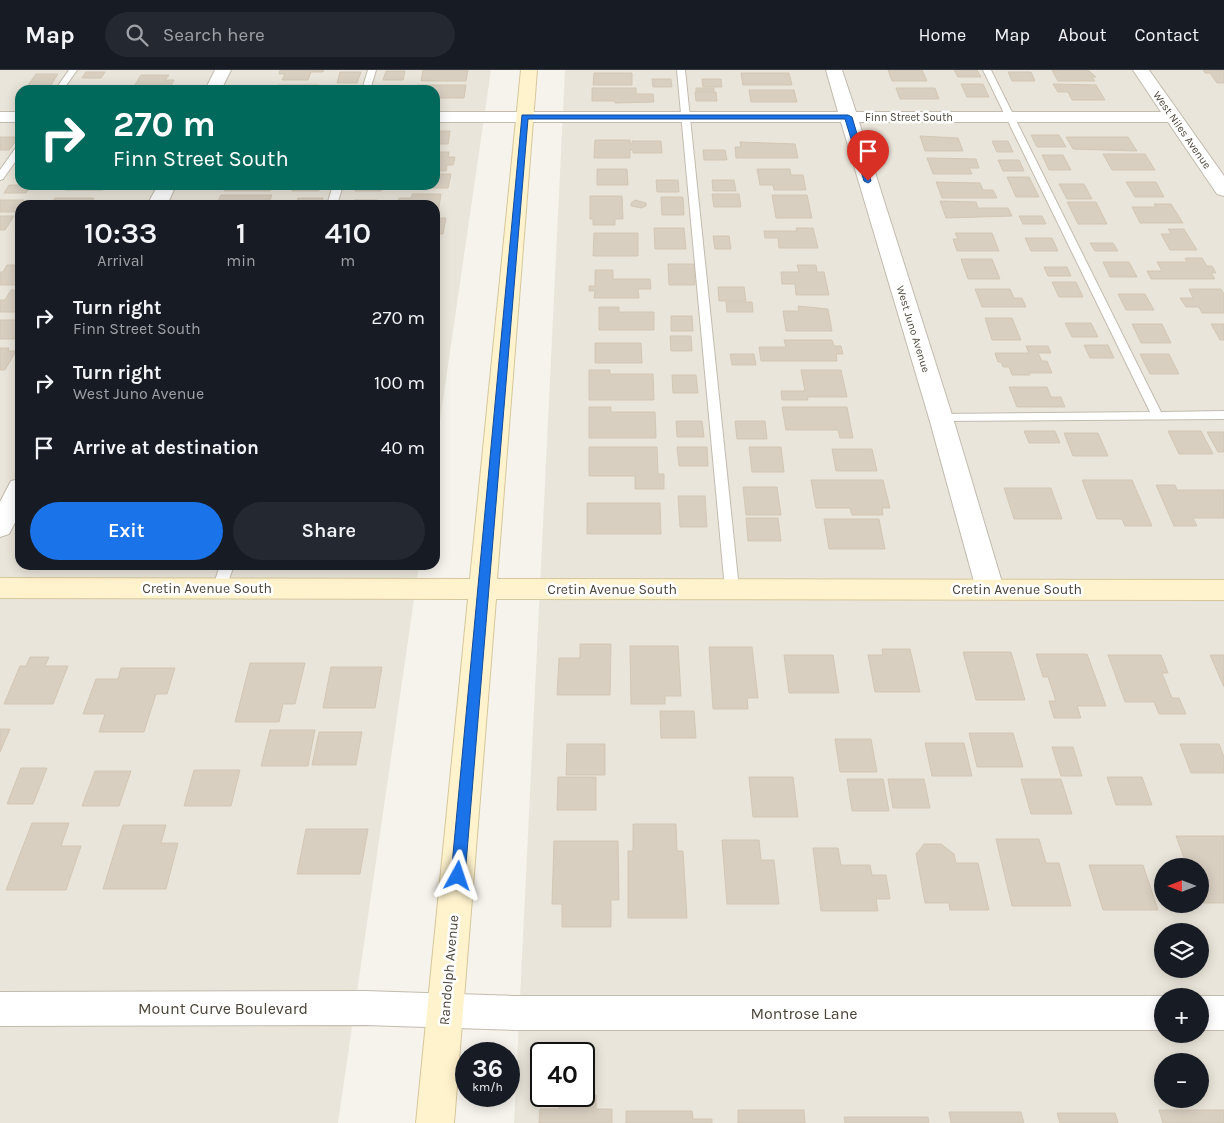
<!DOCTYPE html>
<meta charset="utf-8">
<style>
:root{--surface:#171b24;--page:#242831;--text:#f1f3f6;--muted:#9ea1a6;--line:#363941;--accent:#1a73e8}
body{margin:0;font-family:Karla,sans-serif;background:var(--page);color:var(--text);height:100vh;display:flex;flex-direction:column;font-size:19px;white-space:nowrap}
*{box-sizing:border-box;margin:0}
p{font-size:16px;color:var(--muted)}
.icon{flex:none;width:28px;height:28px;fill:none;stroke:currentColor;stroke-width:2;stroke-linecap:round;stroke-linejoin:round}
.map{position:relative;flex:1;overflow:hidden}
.sheet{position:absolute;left:15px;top:130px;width:425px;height:370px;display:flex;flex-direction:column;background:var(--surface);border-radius:15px;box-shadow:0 2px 12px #0003}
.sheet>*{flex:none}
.top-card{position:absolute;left:15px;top:15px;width:425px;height:105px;border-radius:15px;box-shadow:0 2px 12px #0003;background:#00695c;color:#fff;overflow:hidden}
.needle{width:32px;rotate:270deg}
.controls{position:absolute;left:1154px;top:788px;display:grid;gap:10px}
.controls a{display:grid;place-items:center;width:55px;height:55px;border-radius:50%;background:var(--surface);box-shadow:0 2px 12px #0003;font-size:25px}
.speed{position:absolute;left:455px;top:972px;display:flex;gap:10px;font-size:25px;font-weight:700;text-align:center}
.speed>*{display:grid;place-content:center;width:65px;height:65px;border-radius:50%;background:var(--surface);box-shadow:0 2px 12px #0003;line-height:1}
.speed small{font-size:12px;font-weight:400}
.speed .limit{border:2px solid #111;border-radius:8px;background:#fff;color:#111}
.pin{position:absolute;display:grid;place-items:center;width:42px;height:42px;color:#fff;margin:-51px -21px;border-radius:50% 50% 50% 0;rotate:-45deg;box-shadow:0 0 5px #0007}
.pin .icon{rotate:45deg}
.me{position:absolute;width:55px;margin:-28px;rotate:5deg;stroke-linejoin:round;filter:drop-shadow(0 0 4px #0008)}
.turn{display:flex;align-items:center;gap:18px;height:105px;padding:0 15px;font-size:22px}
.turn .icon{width:65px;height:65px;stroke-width:2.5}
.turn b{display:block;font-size:35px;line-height:42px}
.eta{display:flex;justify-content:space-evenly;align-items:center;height:85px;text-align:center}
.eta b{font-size:30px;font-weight:600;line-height:35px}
.cta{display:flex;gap:10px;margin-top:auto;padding:10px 15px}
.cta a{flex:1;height:58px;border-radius:30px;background:var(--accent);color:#fff;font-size:20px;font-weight:600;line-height:58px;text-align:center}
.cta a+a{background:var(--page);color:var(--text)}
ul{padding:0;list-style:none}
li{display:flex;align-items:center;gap:15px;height:65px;padding:0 15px}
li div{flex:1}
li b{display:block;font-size:19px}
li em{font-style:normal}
header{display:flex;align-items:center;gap:30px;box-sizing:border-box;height:70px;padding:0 25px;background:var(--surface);border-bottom:1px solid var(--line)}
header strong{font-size:24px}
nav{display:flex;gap:28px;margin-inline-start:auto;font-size:18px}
.search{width:350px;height:45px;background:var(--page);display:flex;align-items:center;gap:12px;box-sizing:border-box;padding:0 18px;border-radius:28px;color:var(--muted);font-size:19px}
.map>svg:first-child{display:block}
</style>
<header>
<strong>Map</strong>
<div class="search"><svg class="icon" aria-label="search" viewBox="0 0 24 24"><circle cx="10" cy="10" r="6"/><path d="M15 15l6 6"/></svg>Search here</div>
<nav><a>Home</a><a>Map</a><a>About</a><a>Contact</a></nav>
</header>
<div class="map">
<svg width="1224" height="1053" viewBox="0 0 1224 1053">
<rect width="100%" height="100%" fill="#f6f3ec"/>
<g fill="#eae5da" fill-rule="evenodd">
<path d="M0,0H491L435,385V135H20V495H419L338,1053H0ZM20,20H435V115H20Z"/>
<path d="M565,0H1224V1053H514ZM1162,796H1200V834H1162ZM1162,861H1200V899H1162ZM1162,926H1200V964H1162ZM541,984H584V1026H541ZM1162,991H1200V1029H1162Z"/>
</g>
<g fill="#d8cfc1" stroke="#d3c7b4">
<path d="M280,0H324L323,2H311L308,10H282L285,4H279Z"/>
<path d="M423,0H468L466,11H421Z"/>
<path d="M888,0H922L927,11H892Z"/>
<path d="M954,0H977L981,7H958Z"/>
<path d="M1052,0H1088L1096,7H1092L1095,11H1058Z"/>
<path d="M1203,0H1224V13H1217L1210,3H1205Z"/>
<path d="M386,1H405L403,10H383Z"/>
<path d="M86,2H105L101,8H82Z"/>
<path d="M340,2H361L357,13H337Z"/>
<path d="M1008,2H1031L1035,11H1012Z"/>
<path d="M594,3H632V15H593Z"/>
<path d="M741,3H789L792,15H743Z"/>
<path d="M36,4H58L49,18H26Z"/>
<path d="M141,5H169L165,10H174L171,16H134Z"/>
<path d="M652,9H671L672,17H653Z"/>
<path d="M702,9H721L722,17H703Z"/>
<path d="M961,14H983L989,27H967Z"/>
<path d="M1053,14L1096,15L1105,30H1072L1068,22H1058Z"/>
<path d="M278,15H319L317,20H326H272L276,19Z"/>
<path d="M417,15H466L464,28H435V20H405L416,19Z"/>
<path d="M592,18H636V24H653L654,32L615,33V31H592Z"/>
<rect x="696" y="18" width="18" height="3"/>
<path d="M896,18H935L939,29H900Z"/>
<path d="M749,20H794L797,32H751Z"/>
<path d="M695,22H716L717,31H696Z"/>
<path d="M435,61H450L448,74H435Z"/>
<path d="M1031,65H1059L1066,77H1037Z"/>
<path d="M920,66L958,68L963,81H925Z"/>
<path d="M0,67H19L9,80H0Z"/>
<path d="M1066,67H1128L1137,81L1073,79Z"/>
<path d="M595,70H630V74H632V71H661L662,83H633V80H630V88H594Z"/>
<path d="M992,71H1008L1013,82H997Z"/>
<path d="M740,72L795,74L798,88H736L735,77H741Z"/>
<path d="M703,80H725L727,90H704Z"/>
<path d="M435,82H449L448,87H455L453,95H447L446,101H435Z"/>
<path d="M1103,84H1145L1155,100H1112Z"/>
<path d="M1042,85H1063L1071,100H1049Z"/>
<path d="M927,88L976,89L979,98H969L972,104H933Z"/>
<path d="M998,90H1019L1024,101H1003Z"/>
<path d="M597,99H627L628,115H597Z"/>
<path d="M757,99H790L791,105H803L806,120H774L773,115H760Z"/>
<path d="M435,104H451L448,118H403V115H435Z"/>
<path d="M1007,107H1029L1039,127H1016Z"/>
<path d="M656,110H678L679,122H657Z"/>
<path d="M712,110H734L736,121H713Z"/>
<path d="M936,112L980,113L983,120H993L997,128H942Z"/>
<path d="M1126,112H1156L1164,127H1135Z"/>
<path d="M1059,114H1084L1092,129H1067Z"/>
<path d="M9,115H31L26,123H4Z"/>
<path d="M69,115H106L103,120H65Z"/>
<path d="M227,115H272L270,121H224Z"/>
<path d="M294,115H321L319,121H292Z"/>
<path d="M357,115H383L381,121H355Z"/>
<path d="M412,124H441L438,143H435V135H398L399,128H411Z"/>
<path d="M712,124H739L741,137H714Z"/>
<path d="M221,125H272L268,135H216Z"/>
<path d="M772,125H807L812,148H776Z"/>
<path d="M590,126H622L623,149H615V155H593V149H590Z"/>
<path d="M661,127H683L684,145H662Z"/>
<path d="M55,128H94L90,135H50Z"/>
<path d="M298,128H323L320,135H296Z"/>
<path d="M0,130H24L16,142H0Z"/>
<path d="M354,130H377L376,135H353Z"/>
<path d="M635,130L646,133V136L641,138L631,136V133Z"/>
<path d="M940,131L976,132L978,138H1008L1012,146L946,148Z"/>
<path d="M1067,132H1096L1107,154H1078Z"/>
<path d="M1154,134H1171L1183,153H1140L1132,137H1156Z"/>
<path d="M0,146H14L5,160H0Z"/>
<path d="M1019,146H1042L1046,154H1023Z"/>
<path d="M435,148H446L443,164H435Z"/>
<path d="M654,158H684L686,179H655Z"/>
<path d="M796,158H813L818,178H779L778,168H765L764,161H797Z"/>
<path d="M1168,159H1184L1197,180H1170L1161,164H1171Z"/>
<path d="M594,163H638V186H593Z"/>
<path d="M955,163H992L999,181H957L953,169H958Z"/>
<path d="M713,166H729L731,179H715Z"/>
<path d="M1025,168H1052L1058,181H1031Z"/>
<path d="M1090,173H1113L1118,181H1095Z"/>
<path d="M1185,188H1202L1207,196H1212L1216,203H1211L1215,209H1151L1147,201H1162L1157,192H1187Z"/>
<path d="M961,189H992L1000,209H968Z"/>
<path d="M1103,192H1129L1137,207H1110Z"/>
<path d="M668,194H694L695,215H669Z"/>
<path d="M7,195H20V215H0V202H3Z"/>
<path d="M797,195H816L817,202H824L829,225H796L795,214H782L781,202H799Z"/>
<path d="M1044,197H1067L1071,206H1048Z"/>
<path d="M595,200H613V209H650L651,219H638L639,228H594L595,221H589V216H595Z"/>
<path d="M1052,212H1076L1083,227H1059Z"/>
<path d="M718,217H744L746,231H719Z"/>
<path d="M975,219H1010L1014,228H1022L1026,237H982Z"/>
<path d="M1189,219H1221L1224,224V243H1202L1199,237H1186L1180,228H1193Z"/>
<path d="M11,220H20V242H0V230H5Z"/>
<path d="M1118,224H1145L1154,240H1126Z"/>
<path d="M726,232H752L753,242H727Z"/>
<path d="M798,236L828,239L832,261H786L783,241H799Z"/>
<path d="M599,237H619V242H654V260H599Z"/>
<path d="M671,246H692L693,261H671Z"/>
<path d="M985,248H1012L1021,270H992Z"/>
<rect x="0" y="250" width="20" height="19"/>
<path d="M1065,253H1091L1098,267H1072Z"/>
<path d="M1132,254H1162L1171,273H1141Z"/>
<path d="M1211,254H1224V270H1220Z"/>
<path d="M670,266H691L692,281H671Z"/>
<path d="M784,270H832L834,276H841L843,284H836L837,291H761L759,277H786Z"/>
<path d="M595,273H641L642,293H595Z"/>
<path d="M1084,275H1108L1114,288H1090Z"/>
<path d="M1026,276H1048L1051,283H1038L1042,291H1047L1052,303H1029L1030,305H1012L1009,297H1003L1001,292H998L995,283H1029Z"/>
<path d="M0,278H9L8,281H16L5,300H0Z"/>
<path d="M730,284H754L756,295H732Z"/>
<path d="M1140,284H1169L1179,304H1150Z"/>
<path d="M589,300H610V304H653L654,330H589Z"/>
<path d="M801,300H841L847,327H807L808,330H782L781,321H805Z"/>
<path d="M672,305H696L698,323H673Z"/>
<path d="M1009,317H1047L1051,327H1061L1065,337H1017Z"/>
<path d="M589,337H611V342H655L656,368H589Z"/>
<path d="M782,337H847L853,368H840L838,360H786Z"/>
<path d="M676,351H702L704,367H677Z"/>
<path d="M735,351H765L767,369H737Z"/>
<path d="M1024,361H1055L1060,373H1029Z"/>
<path d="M1168,361H1201L1213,384H1179Z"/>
<path d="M1207,362H1224V382H1218Z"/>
<path d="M1064,363H1098L1108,386H1073Z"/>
<path d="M589,377H657L658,404H664V419H635V406H589Z"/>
<path d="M677,377H707L708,396H679Z"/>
<path d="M749,377H781L784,402H752Z"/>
<path d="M832,379H872L877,401H836Z"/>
<path d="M811,410H883L890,438H882L883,445H852L850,438H816Z"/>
<path d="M1082,410H1132L1152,456H1125L1122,449H1097Z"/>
<path d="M1156,415H1175L1177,420H1224V448H1193L1197,456H1174Z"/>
<path d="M743,417H777L781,445H746Z"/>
<path d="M1004,418H1051L1062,449H1014Z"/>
<path d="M678,426H705L707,457H680Z"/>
<path d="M587,433H660L661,464H587Z"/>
<path d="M746,448H778L781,471H748Z"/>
<path d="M824,449H879L885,479H829Z"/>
<path d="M580,574H611L610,625H557L559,588H580Z"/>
<path d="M630,576H678L681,626H665V634H631Z"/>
<path d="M709,577H752L758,628H747L748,639H713Z"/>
<path d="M882,579H910L920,622H875L868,585H883Z"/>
<path d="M963,582H1011L1025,630H976Z"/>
<path d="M1036,584H1087L1106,636H1077L1081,648H1054L1049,631H1056L1048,607H1043Z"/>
<path d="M784,585H833L839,623H789Z"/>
<path d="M1108,585H1161L1168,603H1162L1172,628H1179L1186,644H1159L1154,632H1125Z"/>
<path d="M1210,585H1224V617Z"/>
<path d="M30,587H49L45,596H68L53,634H4L20,596H26Z"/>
<path d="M250,593H305L295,634H283L279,652H235Z"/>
<path d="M331,597H382L375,638H323Z"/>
<path d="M121,598H175L167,624H156L144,662H99L105,644H83L96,609H118Z"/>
<path d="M660,641H694L696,668H661Z"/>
<path d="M0,659H10L0,682Z"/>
<path d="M270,660H315L308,696H261Z"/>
<path d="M319,662H362L356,695H312Z"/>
<path d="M969,663H1013L1023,697H977Z"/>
<path d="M835,669H871L877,702H840Z"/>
<path d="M925,673H964L972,706H932Z"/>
<path d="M567,674H605V705H566Z"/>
<path d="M1180,674H1219L1224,687V703H1191Z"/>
<path d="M1052,677H1073L1082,706H1061Z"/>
<path d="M21,698H47L33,734H7Z"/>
<path d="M194,700H240L231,736H184Z"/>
<path d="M95,701H131L119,736H82Z"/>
<path d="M558,707H596V740H557Z"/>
<path d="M749,707H793L798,747H753Z"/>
<path d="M1107,707H1142L1152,735H1116Z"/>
<path d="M847,709H883L889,741H852Z"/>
<path d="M888,709H924L930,738H893Z"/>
<path d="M1021,709H1061L1072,744H1031Z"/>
<path d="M32,753H69L61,776H81L66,820H6Z"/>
<path d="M633,754H676L677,781H683L687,848H628V781H633Z"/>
<path d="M123,755H166L161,773H178L166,819H103Z"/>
<path d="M306,759H368L360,804H297Z"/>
<path d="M1176,766H1224V833H1200V796H1187Z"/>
<path d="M996,769H1039L1046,793H1059L1071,836H1012Z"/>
<path d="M722,770H759L761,790H774L779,834H727Z"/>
<path d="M554,771H618L619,830H611V857H562V834H552Z"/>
<path d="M924,774H941L954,784L956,793H978L989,840H950L949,833H925L916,784Z"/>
<path d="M813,778H838L841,795H870L872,805H886L890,829H876L878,841H821Z"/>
<path d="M1089,795H1143L1158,840H1103Z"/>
<path d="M596,1025V1039H612V1053H539L540,1039H559L560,1026Z"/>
<path d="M738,1040H804L805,1053H738Z"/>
<path d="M1159,1040H1224V1053H1163Z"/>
<path d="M626,1041H692L693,1049H712V1053H626Z"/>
<path d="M949,1042H1021L1024,1053H951Z"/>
<path d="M1057,1043H1115L1118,1053H1060Z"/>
<path d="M844,1047H928L929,1053H845Z"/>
</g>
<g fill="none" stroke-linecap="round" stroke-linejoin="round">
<defs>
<g id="lane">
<path d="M69,0H77L63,20H55Z"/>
<path d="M368,0H376L370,20H362Z"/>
<path d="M677,0H685L739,519L737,523H727L725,519Z"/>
<path d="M983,0H991L1161,342L1224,341V349L937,351L935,348L937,345L941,344L1150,342Z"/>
<path d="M20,75V85L3,109L0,110V100L17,76Z"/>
<path d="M333,115H343L337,135H327Z"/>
<path d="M220,495H234L225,521H215L213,517Z"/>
</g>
<g id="street">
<path d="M215,0H231L221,20H205Z"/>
<path d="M826,0H842L856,42H1161L1133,0H1149L1224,106V126L1217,124L1168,52H859L953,348L1004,519L1000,526L990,529L980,526L976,519L929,348L841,52H435V42H838Z"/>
<rect x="0" y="42" width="20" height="10"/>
<path d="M158,115H176L167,135H147Z"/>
<path d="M20,409V443L9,464L0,467V432L11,411Z"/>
<path d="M365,921L514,926H1164L1162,960H514L365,955L0,956V922Z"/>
<path d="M1198,926H1224V960H1200V926Z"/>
</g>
<path id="secondary" d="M521,0H537L497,509L1224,510V530L496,529L454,1053H416L468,529L0,528V508L470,509Z"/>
</defs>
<use href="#lane" stroke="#c2bbae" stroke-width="2"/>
<use href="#street" stroke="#c2bbae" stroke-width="2"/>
<use href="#secondary" stroke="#d6c79b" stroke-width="2"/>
<use href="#lane" fill="#fff" fill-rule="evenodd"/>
<use href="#street" fill="#fff" fill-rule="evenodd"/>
<use href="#secondary" fill="#fff3cd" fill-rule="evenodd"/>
</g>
<path fill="#1a73e8" stroke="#114b97" d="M522,45H848L852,47L871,111L868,113L864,111L845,49H528L465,806L463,810L458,812L453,810L451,806Z"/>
<g text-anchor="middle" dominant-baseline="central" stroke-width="5" stroke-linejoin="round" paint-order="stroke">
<g font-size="11" fill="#4b4439" stroke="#fff">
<text x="909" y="47">Finn Street South</text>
<text transform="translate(1182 60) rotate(55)">West Niles Avenue</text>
<text transform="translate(913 259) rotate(73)">West Juno Avenue</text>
</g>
<g font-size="14" fill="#4b4439" stroke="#fff">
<text x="207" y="518">Cretin Avenue South</text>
<text x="612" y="519">Cretin Avenue South</text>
<text x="1017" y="519">Cretin Avenue South</text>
<text transform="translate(449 900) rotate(-85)">Randolph Avenue</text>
</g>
<g font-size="16" fill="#4b4439" stroke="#fff">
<text x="223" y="938">Mount Curve Boulevard</text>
<text x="804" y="943">Montrose Lane</text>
</g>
</g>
</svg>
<div class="controls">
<a><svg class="needle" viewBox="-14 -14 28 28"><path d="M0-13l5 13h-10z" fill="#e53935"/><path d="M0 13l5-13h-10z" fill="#9ea1a6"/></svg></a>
<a><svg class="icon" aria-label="layers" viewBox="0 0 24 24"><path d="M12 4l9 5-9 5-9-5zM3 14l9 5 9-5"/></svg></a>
<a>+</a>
<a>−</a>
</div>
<div class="speed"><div>36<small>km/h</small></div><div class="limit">40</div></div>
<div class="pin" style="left:868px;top:111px;background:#d93025"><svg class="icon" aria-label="arrive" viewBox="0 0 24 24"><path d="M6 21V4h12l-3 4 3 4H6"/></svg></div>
<svg class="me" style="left:458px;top:806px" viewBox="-20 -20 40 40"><path d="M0-17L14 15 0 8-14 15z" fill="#1a73e8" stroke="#fff" stroke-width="4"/></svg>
<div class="top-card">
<div class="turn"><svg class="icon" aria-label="right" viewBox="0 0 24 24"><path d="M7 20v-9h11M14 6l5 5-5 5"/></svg><div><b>270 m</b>Finn Street South</div></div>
</div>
<section class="sheet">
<div class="eta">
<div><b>10:33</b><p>Arrival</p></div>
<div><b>1</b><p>min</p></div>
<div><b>410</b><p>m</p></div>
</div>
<ul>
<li><svg class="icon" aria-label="right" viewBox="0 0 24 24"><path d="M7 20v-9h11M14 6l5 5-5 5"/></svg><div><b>Turn right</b><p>Finn Street South</p></div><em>270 m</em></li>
<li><svg class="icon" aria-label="right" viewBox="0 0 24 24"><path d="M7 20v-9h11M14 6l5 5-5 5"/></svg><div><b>Turn right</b><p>West Juno Avenue</p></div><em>100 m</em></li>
<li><svg class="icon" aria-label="arrive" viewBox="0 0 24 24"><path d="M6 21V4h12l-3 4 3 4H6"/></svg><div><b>Arrive at destination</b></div><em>40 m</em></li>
</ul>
<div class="cta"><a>Exit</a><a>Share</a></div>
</section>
</div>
